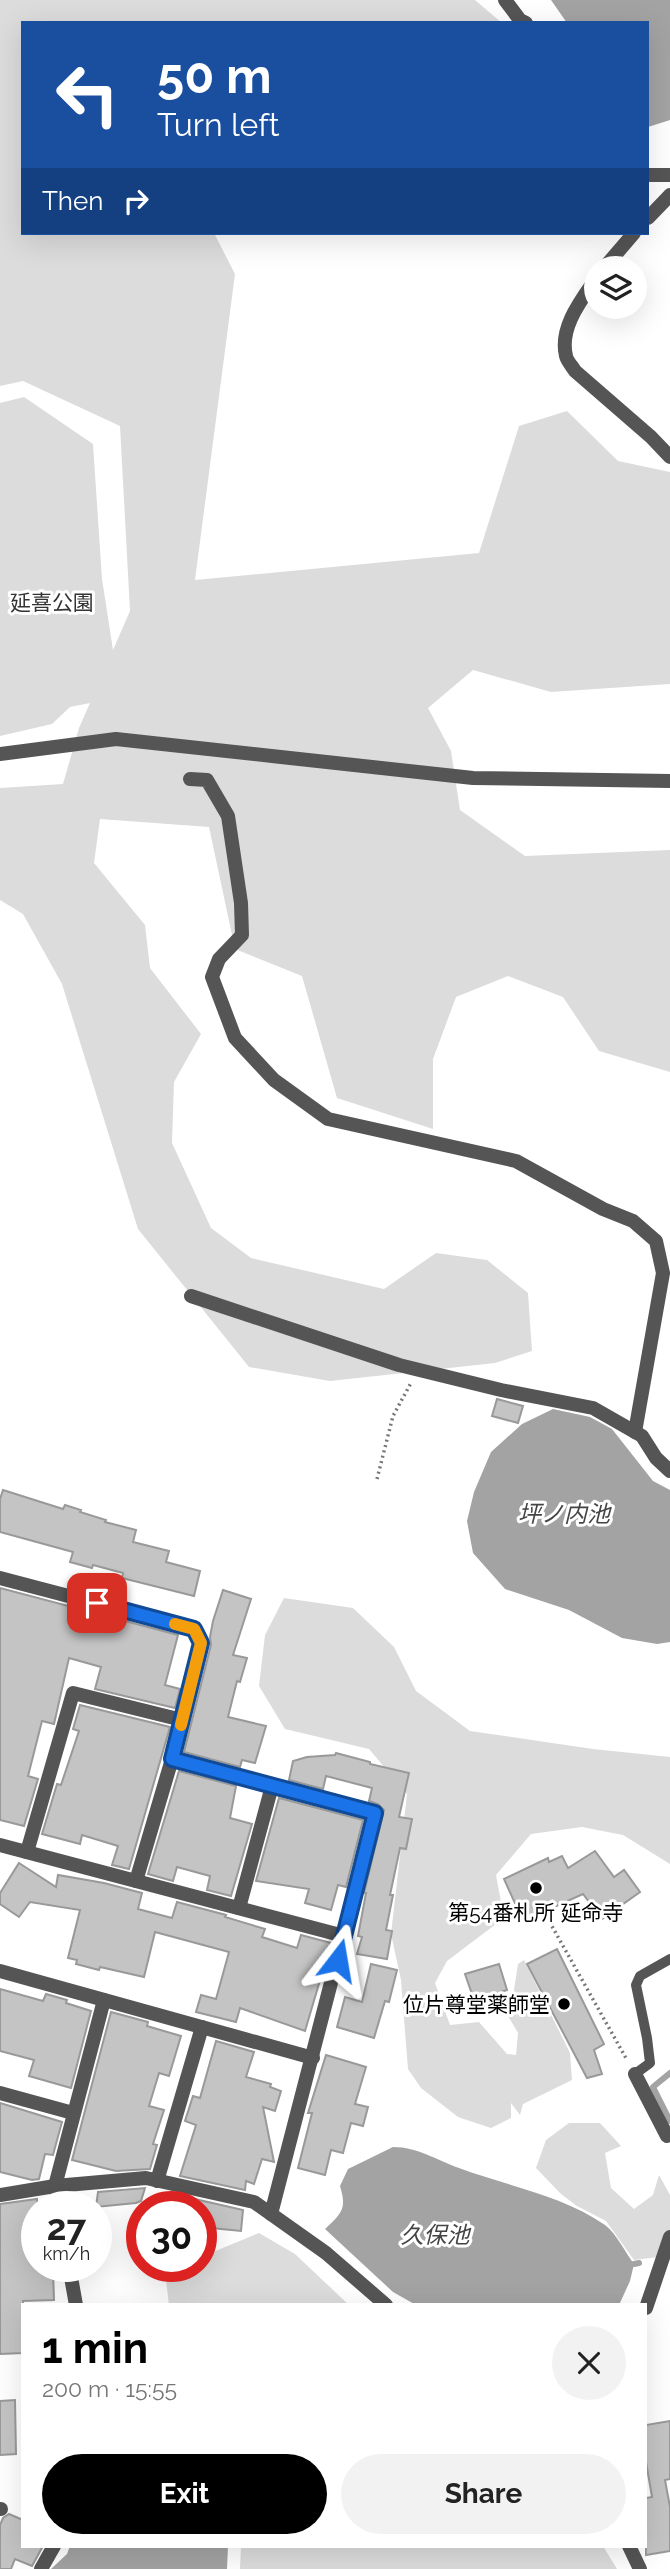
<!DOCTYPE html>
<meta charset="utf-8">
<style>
:root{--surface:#fff;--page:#f2f2f2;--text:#222;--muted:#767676;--accent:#000}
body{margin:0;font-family:Raleway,"Noto Sans JP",sans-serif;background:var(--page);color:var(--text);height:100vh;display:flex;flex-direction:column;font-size:26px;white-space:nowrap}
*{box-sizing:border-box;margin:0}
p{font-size:23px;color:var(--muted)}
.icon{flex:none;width:38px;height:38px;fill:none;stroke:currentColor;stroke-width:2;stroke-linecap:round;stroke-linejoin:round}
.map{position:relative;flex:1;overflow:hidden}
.sheet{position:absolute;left:21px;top:2303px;width:626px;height:245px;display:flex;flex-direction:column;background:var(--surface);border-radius:0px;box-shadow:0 7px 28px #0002}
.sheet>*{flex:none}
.top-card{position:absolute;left:21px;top:21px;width:628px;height:214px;border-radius:0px;box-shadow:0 7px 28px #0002;background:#1a4fa0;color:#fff;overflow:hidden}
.tools{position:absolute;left:584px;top:256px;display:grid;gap:14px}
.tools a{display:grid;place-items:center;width:63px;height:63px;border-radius:50%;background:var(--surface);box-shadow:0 7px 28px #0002;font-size:35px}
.speed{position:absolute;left:21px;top:2191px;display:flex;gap:14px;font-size:35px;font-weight:700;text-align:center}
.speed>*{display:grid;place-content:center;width:91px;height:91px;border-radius:50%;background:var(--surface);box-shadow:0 7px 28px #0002;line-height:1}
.speed small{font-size:18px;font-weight:400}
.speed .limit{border:10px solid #d22;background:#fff;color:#111}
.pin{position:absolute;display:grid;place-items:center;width:60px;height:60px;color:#fff;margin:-30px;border-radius:14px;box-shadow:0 4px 10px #0006}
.me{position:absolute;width:77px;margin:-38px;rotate:14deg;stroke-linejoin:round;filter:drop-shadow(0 0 5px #0008)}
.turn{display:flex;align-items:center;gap:24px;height:147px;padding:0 21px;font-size:32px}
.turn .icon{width:91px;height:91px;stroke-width:2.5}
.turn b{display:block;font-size:49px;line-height:60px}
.then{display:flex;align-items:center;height:66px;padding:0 21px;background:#0003;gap:14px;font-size:26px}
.round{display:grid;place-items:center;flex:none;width:74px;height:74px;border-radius:37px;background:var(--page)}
.overview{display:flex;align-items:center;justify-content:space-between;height:119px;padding:0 21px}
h1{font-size:42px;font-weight:700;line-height:52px;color:var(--accent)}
.primary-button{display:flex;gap:14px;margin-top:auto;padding:14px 21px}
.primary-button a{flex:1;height:80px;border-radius:42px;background:var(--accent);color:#fff;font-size:28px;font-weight:700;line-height:80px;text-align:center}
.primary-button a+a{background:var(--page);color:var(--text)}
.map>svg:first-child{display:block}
</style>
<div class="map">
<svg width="670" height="2569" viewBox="0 0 670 2569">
<rect width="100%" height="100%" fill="#fff"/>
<g fill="#dcdcdc">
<path d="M0,0H475L502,23H23V233H214L235,274L195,580L479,553L519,426L567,411L618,461L670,472V684L551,692L473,670L428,708L451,751L460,810L525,856L670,850V1072L599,1051L563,997L508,976L456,997L433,1059V1129L337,1098L302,976L235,949L209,827L100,819L94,863L145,925L150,968L201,1034L174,1082L172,1143L211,1228L251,1258L384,1289L436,1253L487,1260L528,1293L532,1351L495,1363L330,1381L249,1367L138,1229L62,984L23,914L0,900V788L63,784L79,728L90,703L70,707L52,724L0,736V403L24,397L93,444L102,579L113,650L130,611L120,426L23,381L0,386Z"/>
<path d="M284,1598L353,1608L394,1647L416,1691L470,1731L593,1749L670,1757V1864L623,1835L582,1827L531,1834L496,1875L504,1918L447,1961L435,1983L450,2025L479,2022L507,2054L516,2055L518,2033L504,2009L512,2003L518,1964L524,1960L570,2053L572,2080L523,2104L520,2115L511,2103V2118L491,2128L458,2117L421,2088L408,2069L401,1980L391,1934L407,1794L369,1749L285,1729L259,1686L265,1635Z"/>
<path d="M569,2123H600L621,2146L605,2153L611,2188L634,2209L653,2195L659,2175L670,2195V2252L666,2256L634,2260L606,2221L577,2206L561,2194L536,2168L546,2140Z"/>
<path d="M259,2233L295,2254L349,2305H169L165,2272L179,2266H201V2257Z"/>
<path d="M241,2546H603L617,2569H240Z"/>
</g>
<g fill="#a3a3a3">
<path d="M551,0H670V120L648,127V23H567Z"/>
<path d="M553,1409L590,1417L612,1429L653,1481L670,1490V1642L657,1644L622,1638L569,1610L505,1589L473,1553L467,1521L474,1492L491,1452L522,1424Z"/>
<path d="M393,2147C418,2147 436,2160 459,2168C507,2186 562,2195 605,2225C616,2233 625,2252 634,2264L630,2281L619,2305H416L393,2292L325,2229C342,2213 347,2209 340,2186L348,2169Z"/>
<path d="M70,2546H228L227,2569H51L67,2554Z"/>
</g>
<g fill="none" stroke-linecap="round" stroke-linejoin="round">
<g stroke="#a3a3a3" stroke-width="6">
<path d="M670,2073L653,2087L670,2121"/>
<path d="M634,2264L639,2263"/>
</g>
</g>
<g fill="#c4c4c4" stroke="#999" stroke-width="2">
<path d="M497,1399L523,1406L518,1423L492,1416Z"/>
<path d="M3,1490L63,1509L65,1505L81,1510L80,1512L106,1520L105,1522L136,1530L133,1542L169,1551L166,1562L200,1571L194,1596L122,1578L123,1573L93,1565L92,1568L70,1562L73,1552L0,1532V1499Z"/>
<path d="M0,1588L178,1635L165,1685L180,1689L175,1708L95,1689L101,1667L69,1658L54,1724L42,1721L28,1776L38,1779L24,1826L0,1820Z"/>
<path d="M223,1590L251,1599L233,1655L247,1658L240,1682L237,1681L228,1717L266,1726L255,1763L242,1760L240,1767L184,1752L211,1645L210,1637L213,1621Z"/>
<path d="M80,1705L170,1727L129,1869L112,1865L118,1846L82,1835L80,1844L42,1834L57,1784L61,1785L79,1731L73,1729Z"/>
<path d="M336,1753L370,1762V1764L409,1773L399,1817L412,1819L406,1849L400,1848L390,1895H393L386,1930L392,1931L387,1959L357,1954L362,1937L358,1936L366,1893H364L384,1810L378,1804L369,1801L372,1788L326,1776L323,1789L289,1780L293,1761L307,1757L335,1755Z"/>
<path d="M179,1771L236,1786L230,1818L252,1824L231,1896L207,1890L210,1876L177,1867L173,1881L148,1874Z"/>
<path d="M279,1798L363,1820L346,1887L338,1885L331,1910L305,1903L309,1889L256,1881Z"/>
<path d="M595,1851L614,1877L624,1870L640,1892L602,1919L583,1894L523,1921L504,1879L548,1858L549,1862L562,1856L568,1868Z"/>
<path d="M19,1863L56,1887L58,1875L104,1883L142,1893L138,1909L172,1918L177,1902L226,1915L225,1917L265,1929L262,1937L297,1948L301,1935L331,1943L305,2031L240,2008L236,2022L196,2012L201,1995L216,1999L229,1952L155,1932L144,1977L100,1967L99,1970L76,1964L77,1960L68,1958L80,1910L30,1902L19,1917L0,1904V1893Z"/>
<path d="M557,1949L604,2044L594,2050L602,2074L587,2078L527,1964Z"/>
<path d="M371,1964L397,1970L389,2002L385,2001L374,2038L337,2027L345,1997L362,2002Z"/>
<path d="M499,1964L507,1990L474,2000L465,1974Z"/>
<path d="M0,1989L43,2001L46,1994L67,2000L66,2003L91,2011L71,2088L29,2076L34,2060L0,2051Z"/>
<path d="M111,2012L148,2022L147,2026L181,2036L169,2076L159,2073L149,2106L164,2110L153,2144L157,2145L150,2169L116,2171L72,2160Z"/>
<path d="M216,2041L254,2052L246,2077L271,2084L270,2087L281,2091L275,2111L263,2107L274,2162L262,2159L254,2184L246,2181L245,2190L180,2176L196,2125L185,2121L193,2096L200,2098Z"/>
<path d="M326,2055L366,2067L355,2104L368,2107L363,2126L351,2123L343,2153L331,2150L325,2175L298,2168L312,2113H308Z"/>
<path d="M0,2103L62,2122L53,2155L45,2154L39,2179L32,2180L0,2172Z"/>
<path d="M145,2188L141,2201L136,2203L96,2207L98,2192Z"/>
<path d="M173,2194L243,2210L241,2231L201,2227V2207H171Z"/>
<path d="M37,2199V2270H53L54,2300L23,2301V2353L0,2354V2204Z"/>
<path d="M15,2400L16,2454L0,2455V2401Z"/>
<path d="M670,2421V2479L665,2480L670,2507V2551L646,2555V2498L652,2497L646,2462V2425Z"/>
<path d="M9,2514L23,2520V2546H43L32,2566L15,2559L11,2569H0V2525L3,2518Z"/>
</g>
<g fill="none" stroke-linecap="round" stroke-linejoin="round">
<g stroke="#777" stroke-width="3.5" stroke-dasharray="2 3.5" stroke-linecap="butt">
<path d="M377,1479L393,1416L411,1383"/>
<path d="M544,1912L627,2060"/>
</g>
<path stroke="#555" stroke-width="10" d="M635,2074L650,2063L647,2038L636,1985L640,1976L670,1959"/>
<g stroke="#555" stroke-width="14">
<path d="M505,0L520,20L526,23"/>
<path d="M648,175H670"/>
<path d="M648,218L670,195"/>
<path d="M604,268L634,233"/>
<path d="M597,277C582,299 559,327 566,356C567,361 572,366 575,371L651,437L670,457"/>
<path d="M0,754L116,739L473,778L670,781"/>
<path d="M190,779L207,780L228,816L241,903L242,935L219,959L212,977L235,1038L274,1080L328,1119L516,1161L603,1209L633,1221L656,1241L663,1273L635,1432"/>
<path d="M191,1296L399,1365L501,1390L593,1408L642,1436L656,1458L670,1471"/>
<path d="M0,1578L194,1629L202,1643L172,1759L375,1813L271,2214"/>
<path d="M0,1845L344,1936"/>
<path d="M27,1852L73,1693L182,1720"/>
<path d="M136,1881L172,1759"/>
<path d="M239,1908L272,1786"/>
<path d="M0,1971L313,2058"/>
<path d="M635,2074L667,2136"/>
<path d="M0,2093L73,2113"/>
<path d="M157,2181L202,2027"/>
<path d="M0,2195L55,2186L146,2178L254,2202L326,2253L386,2305"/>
<path d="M58,2207L55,2186L104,2000"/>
<path d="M69,2266L76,2305"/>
<path d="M646,2308L670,2237"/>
<path d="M0,2509H1"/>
<path d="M629,2546L640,2569"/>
<path d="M41,2569L54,2546"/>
</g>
</g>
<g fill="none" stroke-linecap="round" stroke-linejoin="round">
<defs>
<path id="route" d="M97,1603L194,1629L201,1643L172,1759L375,1813L338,1960"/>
</defs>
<use href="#route" stroke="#114b97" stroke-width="18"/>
<use href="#route" stroke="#1a73e8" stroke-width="12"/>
<path stroke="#f59e0b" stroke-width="12" d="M175,1624L194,1629L201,1643L181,1725"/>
</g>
<g fill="#000" stroke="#fff" stroke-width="2.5">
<circle cx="536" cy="1888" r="7"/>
<circle cx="564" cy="2004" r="7"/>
</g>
<g text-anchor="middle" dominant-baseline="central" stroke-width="6" stroke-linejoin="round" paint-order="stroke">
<g font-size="21" fill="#333" stroke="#fff">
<text x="52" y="602">延喜公園</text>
</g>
<g font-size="21" fill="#000" stroke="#fff">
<text x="536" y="1912">第54番札所 延命寺</text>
<text x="550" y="2004" text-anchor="end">位片尊堂薬師堂</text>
</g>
<g font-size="23" font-style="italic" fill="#444" stroke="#fff">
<text x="564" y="1513">坪ノ内池</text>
<text x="435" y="2234">久保池</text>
</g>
</g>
</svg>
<div class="tools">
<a><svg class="icon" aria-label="layers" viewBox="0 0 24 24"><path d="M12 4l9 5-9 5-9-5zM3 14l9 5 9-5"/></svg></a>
</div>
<div class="speed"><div>27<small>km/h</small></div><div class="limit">30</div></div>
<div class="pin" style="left:97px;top:1603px;background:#d93025"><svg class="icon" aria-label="arrive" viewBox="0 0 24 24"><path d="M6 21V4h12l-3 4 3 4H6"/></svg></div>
<svg class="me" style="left:338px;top:1960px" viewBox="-20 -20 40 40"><path d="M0-17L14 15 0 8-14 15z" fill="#1a73e8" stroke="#fff" stroke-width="4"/></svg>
<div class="top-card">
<div class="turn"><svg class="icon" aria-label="left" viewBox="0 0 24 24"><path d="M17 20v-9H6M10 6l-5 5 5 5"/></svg><div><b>50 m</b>Turn left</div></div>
<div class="then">Then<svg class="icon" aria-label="right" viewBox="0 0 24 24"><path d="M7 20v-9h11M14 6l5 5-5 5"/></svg></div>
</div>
<section class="sheet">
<div class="overview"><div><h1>1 min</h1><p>200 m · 15:55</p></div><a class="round"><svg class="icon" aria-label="close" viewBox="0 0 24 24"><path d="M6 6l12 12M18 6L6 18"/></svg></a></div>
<div class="primary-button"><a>Exit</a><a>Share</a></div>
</section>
</div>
